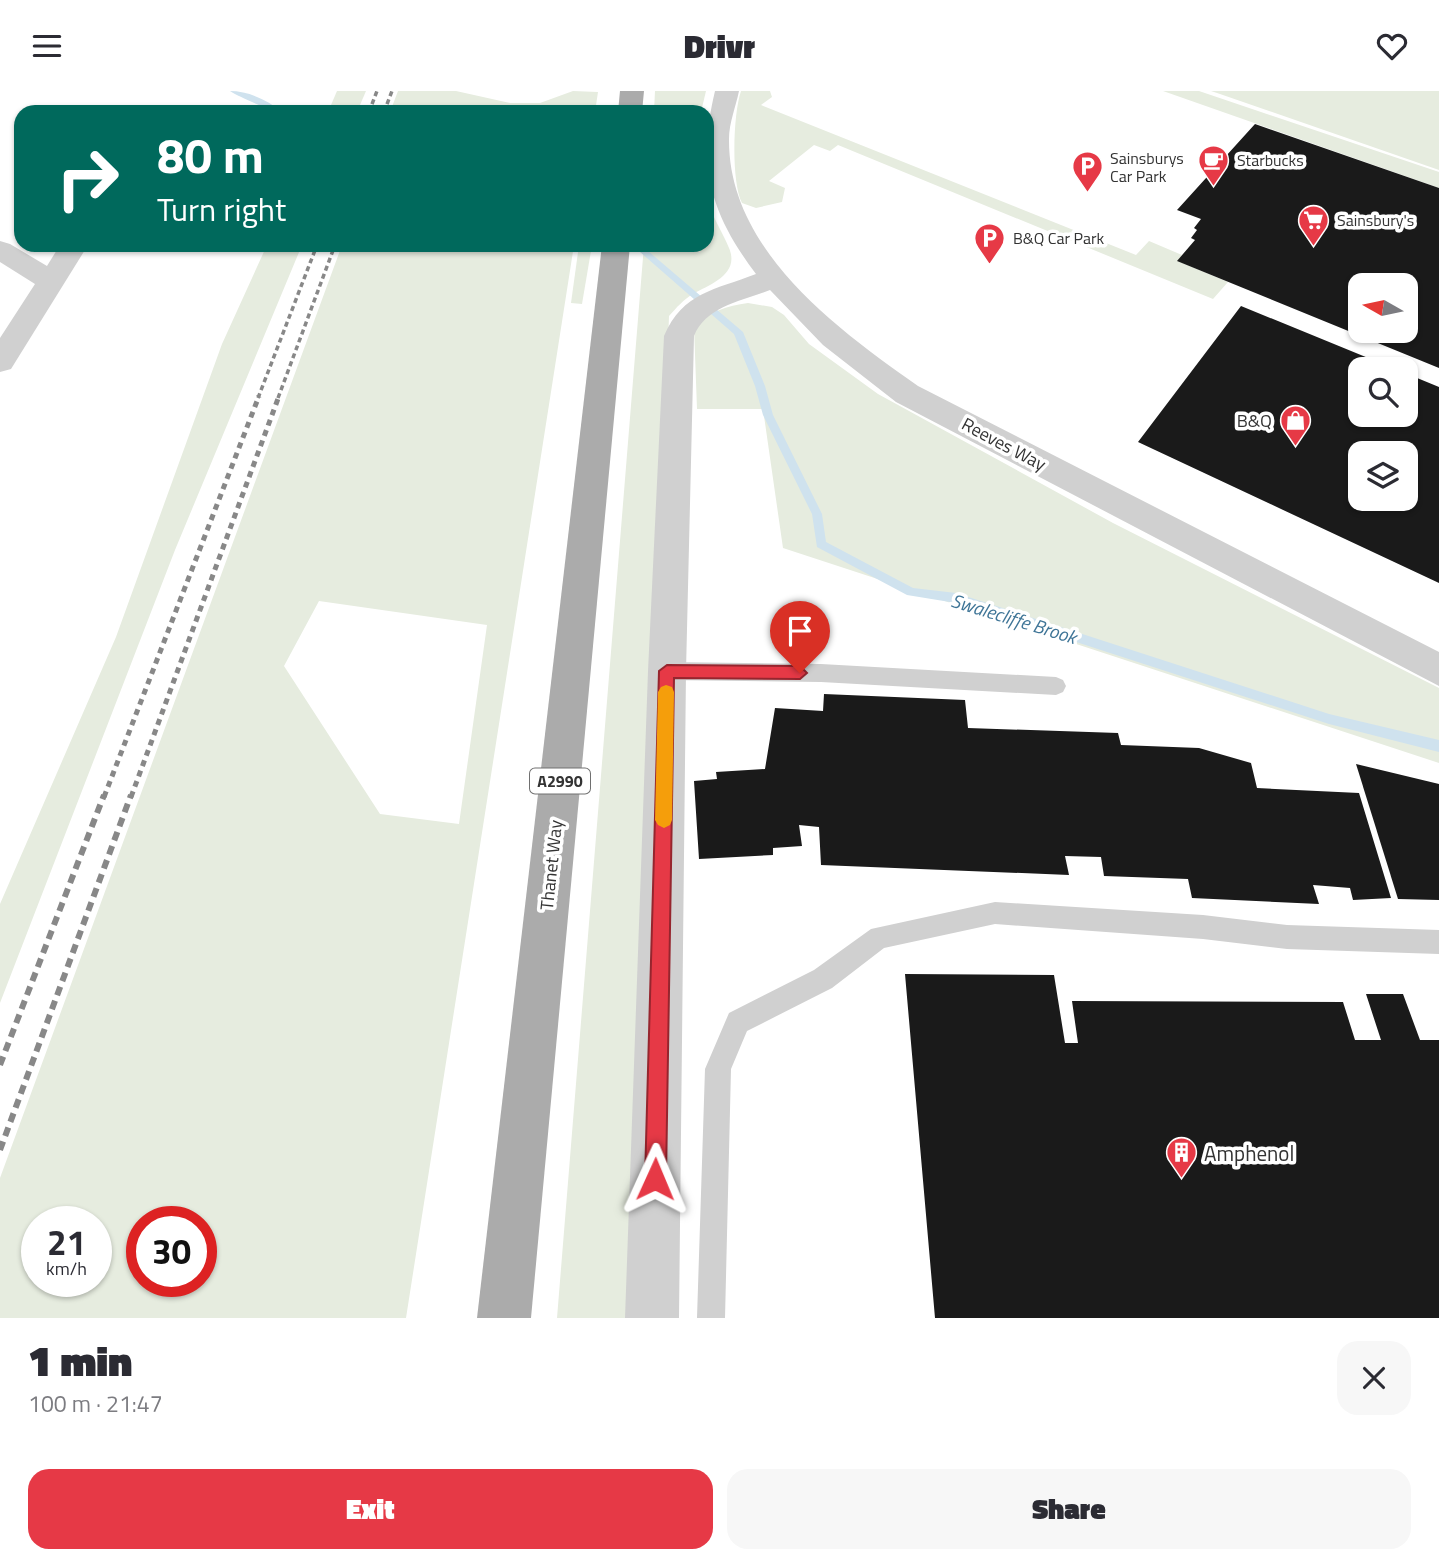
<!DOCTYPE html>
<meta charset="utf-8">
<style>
:root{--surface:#fff;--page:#f7f7f7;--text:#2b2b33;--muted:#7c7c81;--accent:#e63946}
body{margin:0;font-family:"Titillium Web",sans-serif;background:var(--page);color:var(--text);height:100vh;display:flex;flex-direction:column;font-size:26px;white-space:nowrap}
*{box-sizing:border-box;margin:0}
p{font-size:23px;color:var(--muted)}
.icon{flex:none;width:38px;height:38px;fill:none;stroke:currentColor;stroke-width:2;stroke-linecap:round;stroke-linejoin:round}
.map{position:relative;height:1227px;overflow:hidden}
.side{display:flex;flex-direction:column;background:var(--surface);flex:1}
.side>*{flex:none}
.banner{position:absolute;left:14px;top:14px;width:700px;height:147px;border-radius:21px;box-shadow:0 2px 5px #0004;background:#00695c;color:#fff;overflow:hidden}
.needle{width:46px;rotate:279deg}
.fabs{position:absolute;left:1348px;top:182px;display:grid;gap:14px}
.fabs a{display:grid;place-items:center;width:70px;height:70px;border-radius:14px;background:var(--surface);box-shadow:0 2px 5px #0004;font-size:35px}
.speed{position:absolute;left:21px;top:1115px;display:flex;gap:14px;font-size:35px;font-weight:700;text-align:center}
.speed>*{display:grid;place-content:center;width:91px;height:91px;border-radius:50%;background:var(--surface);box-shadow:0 2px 5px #0004;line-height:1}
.speed small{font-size:18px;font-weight:400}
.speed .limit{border:10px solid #d22;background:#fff;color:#111}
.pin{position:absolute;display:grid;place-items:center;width:60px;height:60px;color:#fff;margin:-72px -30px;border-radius:50% 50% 50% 0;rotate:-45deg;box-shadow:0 0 7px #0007}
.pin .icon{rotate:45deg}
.me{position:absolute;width:77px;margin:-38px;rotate:1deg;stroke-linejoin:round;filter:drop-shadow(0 0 5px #0008)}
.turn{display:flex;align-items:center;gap:24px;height:147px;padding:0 28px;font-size:32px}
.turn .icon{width:91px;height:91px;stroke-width:2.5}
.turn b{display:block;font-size:49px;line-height:60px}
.round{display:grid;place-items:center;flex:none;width:74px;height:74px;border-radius:21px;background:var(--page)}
.headline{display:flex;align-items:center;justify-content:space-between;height:119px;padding:0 28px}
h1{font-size:42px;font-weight:800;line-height:52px}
.button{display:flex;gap:14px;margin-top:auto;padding:14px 28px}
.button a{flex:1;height:80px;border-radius:21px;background:var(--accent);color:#fff;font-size:28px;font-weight:800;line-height:80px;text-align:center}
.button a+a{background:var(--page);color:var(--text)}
header{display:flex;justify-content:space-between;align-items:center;height:91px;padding:0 28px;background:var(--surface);font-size:32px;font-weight:800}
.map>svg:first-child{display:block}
</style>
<header><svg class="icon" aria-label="menu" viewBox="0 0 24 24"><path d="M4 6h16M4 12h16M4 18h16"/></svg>Drivr<svg class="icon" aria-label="heart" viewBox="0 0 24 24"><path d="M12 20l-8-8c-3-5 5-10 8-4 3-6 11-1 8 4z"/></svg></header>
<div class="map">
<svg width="1439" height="1227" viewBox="0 0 1439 1227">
<rect width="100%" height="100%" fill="#fff"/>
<g fill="#e6ecdf" fill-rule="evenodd">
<path d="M337,0H366L357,21H328Z"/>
<path d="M398,0H456L510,12H540L573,0L598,1L595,21H390Z"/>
<path d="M655,0H706L701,21H654Z"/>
<path d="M741,0H770L772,6L761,14L1136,164L1149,150L1182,164L1178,170L1228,191L1213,208L838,54L830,60L814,54L769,90L785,97L782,111L756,117L742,112C731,91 733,23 741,0Z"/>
<path d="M1163,0H1199L1439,81V97Z"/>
<path d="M1211,0H1439V79L1220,3Z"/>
<path d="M707,107C712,126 722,140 729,157C740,183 711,193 693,203C684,208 676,217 669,225L635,1227H557L644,154H707Z"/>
<path d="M267,154H302L175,459L0,912V813L116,546L222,253Z"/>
<path d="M342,154H574L406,1227H0V1087ZM319,510L487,534L459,733L380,723L284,575ZM37,1130H96V1190H37ZM142,1130H201V1190H142Z"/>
<path d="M579,154H592L582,213L571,212Z"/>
<path d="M748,212L772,216L784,224L809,253L878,303L1113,432L1439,597V672L783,457L763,318H697L694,236C709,220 727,215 748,212Z"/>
</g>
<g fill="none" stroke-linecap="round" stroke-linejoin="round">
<g fill="#cfe2ee" fill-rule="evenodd">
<path d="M230,0C248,0 268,9 282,21C273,21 239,6 230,0Z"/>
<path d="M632,154H641L743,241L765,295L773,324L822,423L826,451L913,497L956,502L1329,623L1439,649V661L1329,633L956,512L907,504L817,456L812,423L763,324L755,295L734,243Z"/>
</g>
</g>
<g fill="#1a1a1a" fill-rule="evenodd">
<path d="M1255,33L1439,97V277L1177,170L1195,149L1191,147L1197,139L1194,137L1201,128L1177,119ZM1360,194H1405V240H1360Z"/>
<path d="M1241,215L1395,278H1360V324H1405V282L1439,296V492L1138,351ZM1360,362H1405V408H1360Z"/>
<path d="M824,603L965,609L968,637L1118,642L1121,654L1199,657L1251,672L1257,697L1359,702L1391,807L1353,809L1350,797L1313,794L1319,813L1192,807L1188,788L1104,785L1101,766L1065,765L1069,784L821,774L819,736L799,734L802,755L773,757V764L699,768L694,690L717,688L716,681L765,678L775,617L823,620Z"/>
<path d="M1356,673L1439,693V809L1398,808Z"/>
<path d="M905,883L1054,884L1065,952H1078L1072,910L1343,911L1355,949H1381L1366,903H1403L1420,949H1439V1227H935Z"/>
</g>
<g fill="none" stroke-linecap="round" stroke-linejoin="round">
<g fill="#d0d0d0" fill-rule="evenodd">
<path d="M667,571L821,573L1056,586L1063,589L1066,595L1063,601L1056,604L821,591L667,589L660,586L657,580L660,574Z"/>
<path d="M995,811L1203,824L1287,834L1439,839V863L1287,858L1203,848L995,833L884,857L832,897L747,940L731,978L725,1227H697L705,978L729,922L814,879L871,838Z"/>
</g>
<g fill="#d0d0d0" fill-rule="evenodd">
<path d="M715,0H739C736,15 729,32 729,48C728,159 837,238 918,295L1439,561V595L896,311L823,254L770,199C742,210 706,215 694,245L686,580L679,1227H625L648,580L664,245C683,201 715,199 756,183C710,122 697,75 715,0Z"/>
<path d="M0,150L10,153L47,175L60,154H88L11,278L0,281V247L35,193L0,171Z"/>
</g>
<g fill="#ababab" fill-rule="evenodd">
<path d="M620,0H644L642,21H618Z"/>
<path d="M602,154H630L531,1227H477Z"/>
</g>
<g stroke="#888" stroke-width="3.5" stroke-dasharray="5 3.5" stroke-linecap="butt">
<path d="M369,21L377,0"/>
<path d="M384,21L392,0"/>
<path d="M258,307L317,154"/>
<path d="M278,307L335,154"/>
</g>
<g stroke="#888" stroke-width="5" stroke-dasharray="6 5" stroke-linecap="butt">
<path d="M104,706L259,305"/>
<path d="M131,706L279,305"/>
</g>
<g stroke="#888" stroke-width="6" stroke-dasharray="9 6" stroke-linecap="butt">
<path d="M0,974L104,704"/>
<path d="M0,1059L131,704"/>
</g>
</g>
<path fill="#e63946" stroke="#96252e" stroke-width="2" d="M667,574L800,575L807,582L800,588L674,587L666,1088L662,1096L655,1099L648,1096L645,1088L659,580Z"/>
<path fill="#f59e0b" d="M666,594L672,596L674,601L672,729L670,734L664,737L658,734L655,729L658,601L661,596Z"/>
<defs>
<symbol id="cafe-pin" viewBox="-11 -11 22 30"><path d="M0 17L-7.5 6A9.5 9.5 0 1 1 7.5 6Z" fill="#e63946" stroke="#fff"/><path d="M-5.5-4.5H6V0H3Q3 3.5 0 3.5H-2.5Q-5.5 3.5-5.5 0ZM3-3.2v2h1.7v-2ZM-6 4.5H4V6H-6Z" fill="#fff"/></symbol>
<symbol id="parking-pin" viewBox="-11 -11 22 30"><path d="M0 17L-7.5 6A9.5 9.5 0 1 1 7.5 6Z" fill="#e63946" stroke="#fff"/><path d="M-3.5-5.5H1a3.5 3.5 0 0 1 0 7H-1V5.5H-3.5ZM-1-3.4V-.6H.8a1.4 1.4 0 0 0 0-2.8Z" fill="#fff"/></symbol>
<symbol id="supermarket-pin" viewBox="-11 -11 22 30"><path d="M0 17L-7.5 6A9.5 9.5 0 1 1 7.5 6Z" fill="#e63946" stroke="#fff"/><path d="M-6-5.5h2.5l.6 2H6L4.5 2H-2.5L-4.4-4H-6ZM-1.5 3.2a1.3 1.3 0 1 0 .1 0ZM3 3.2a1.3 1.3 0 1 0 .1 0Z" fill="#fff"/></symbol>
<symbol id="shop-pin" viewBox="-11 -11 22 30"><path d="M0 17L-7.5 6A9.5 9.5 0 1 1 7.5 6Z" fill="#e63946" stroke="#fff"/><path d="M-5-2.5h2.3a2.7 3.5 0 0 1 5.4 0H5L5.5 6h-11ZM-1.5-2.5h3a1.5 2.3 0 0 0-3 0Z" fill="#fff"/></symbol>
<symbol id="building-pin" viewBox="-11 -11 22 30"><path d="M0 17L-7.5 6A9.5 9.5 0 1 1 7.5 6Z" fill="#e63946" stroke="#fff"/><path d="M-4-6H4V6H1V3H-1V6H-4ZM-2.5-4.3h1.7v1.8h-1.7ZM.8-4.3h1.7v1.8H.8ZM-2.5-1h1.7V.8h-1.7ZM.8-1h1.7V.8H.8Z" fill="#fff"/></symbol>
</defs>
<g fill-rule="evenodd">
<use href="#cafe-pin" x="1196" y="52" width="35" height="47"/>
<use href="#parking-pin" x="1070" y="58" width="35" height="47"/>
<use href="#supermarket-pin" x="1296" y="112" width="35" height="47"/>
<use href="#parking-pin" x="972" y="130" width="35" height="47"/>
<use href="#shop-pin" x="1278" y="312" width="35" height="47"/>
<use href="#building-pin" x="1164" y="1044" width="35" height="47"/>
</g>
<g text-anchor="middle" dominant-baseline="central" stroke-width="7" stroke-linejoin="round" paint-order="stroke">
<g font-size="16" fill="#333" stroke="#fff" text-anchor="start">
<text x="1110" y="67">Sainsburys<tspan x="1110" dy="18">Car Park</tspan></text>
<text x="1237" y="69">Starbucks</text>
<text x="1337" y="129">Sainsbury's</text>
<text x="1013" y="147">B&amp;Q Car Park</text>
</g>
<rect fill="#fff" stroke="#707070" stroke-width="2" x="530" y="677.5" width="60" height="25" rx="5"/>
<g font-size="16" font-weight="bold" fill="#333">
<text x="560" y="690">A2990</text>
</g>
<g font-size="18" fill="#333" stroke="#fff" text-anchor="end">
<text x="1272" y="329">B&amp;Q</text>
</g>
<g font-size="18" fill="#333" stroke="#fff">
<text transform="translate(1004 353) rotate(28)">Reeves Way</text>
<text transform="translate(551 774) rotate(-84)">Thanet Way</text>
</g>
<g font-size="19" font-style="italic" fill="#3f7597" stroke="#fff">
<text transform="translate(1014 527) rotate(17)">Swalecliffe Brook</text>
</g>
<g font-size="21" fill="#333" stroke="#fff" text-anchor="start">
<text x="1204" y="1062">Amphenol</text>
</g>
</g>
</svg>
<div class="fabs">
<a><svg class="needle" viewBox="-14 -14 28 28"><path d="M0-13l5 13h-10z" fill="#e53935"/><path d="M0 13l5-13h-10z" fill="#7c7c81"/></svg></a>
<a><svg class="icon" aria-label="search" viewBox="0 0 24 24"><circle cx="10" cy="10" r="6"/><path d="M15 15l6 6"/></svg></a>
<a><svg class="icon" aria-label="layers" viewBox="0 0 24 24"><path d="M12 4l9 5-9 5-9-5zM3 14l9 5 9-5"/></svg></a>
</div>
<div class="speed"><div>21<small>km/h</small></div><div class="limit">30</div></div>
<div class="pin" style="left:800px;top:582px;background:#d93025"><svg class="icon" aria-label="arrive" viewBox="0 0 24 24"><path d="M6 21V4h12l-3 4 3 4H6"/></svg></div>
<svg class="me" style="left:655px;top:1088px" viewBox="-20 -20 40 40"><path d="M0-17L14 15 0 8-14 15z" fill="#e63946" stroke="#fff" stroke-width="4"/></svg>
<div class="banner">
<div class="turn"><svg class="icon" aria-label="right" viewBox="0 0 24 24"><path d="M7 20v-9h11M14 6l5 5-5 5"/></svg><div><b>80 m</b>Turn right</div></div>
</div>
</div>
<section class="side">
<div class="headline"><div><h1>1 min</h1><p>100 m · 21:47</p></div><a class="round"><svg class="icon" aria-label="close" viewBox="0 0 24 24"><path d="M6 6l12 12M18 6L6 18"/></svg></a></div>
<div class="button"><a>Exit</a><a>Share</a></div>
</section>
